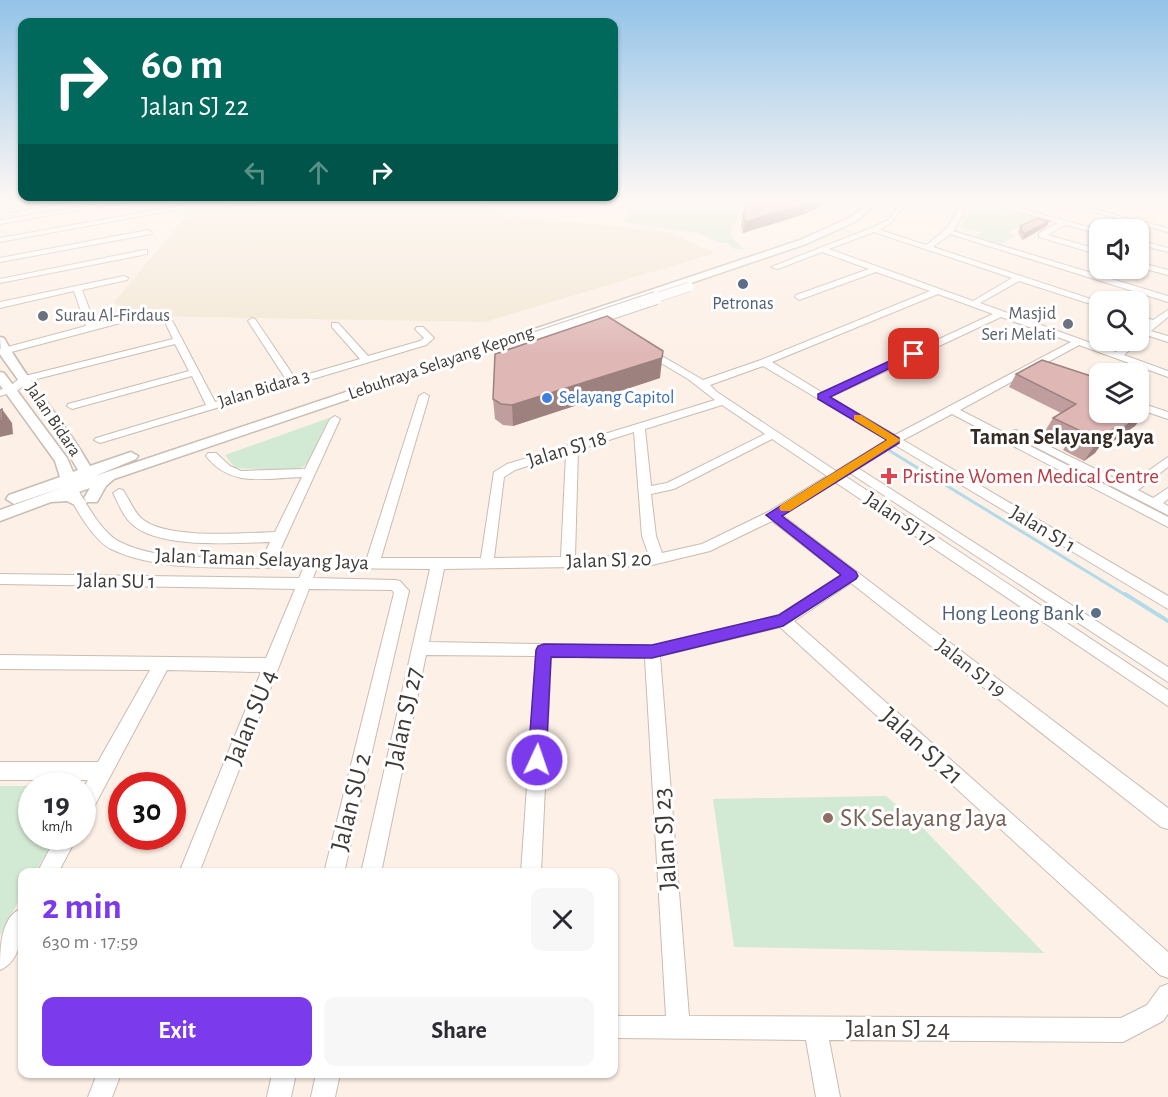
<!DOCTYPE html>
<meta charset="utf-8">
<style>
:root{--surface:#fff;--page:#f7f7f7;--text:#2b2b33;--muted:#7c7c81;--accent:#7c3aed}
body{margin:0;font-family:"Alegreya Sans",sans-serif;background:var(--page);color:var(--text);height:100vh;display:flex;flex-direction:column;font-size:22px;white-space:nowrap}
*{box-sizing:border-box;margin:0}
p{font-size:20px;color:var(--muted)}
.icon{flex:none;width:33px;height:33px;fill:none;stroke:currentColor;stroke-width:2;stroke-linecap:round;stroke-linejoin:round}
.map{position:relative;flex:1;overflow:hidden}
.sheet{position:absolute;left:18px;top:868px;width:600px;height:210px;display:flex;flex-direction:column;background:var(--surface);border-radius:12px;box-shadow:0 2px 4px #0004}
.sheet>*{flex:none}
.guide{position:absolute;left:18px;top:18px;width:600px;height:183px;border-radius:12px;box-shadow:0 2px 4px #0004;background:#00695c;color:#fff;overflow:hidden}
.controls{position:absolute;left:1089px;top:219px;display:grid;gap:12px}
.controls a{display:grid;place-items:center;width:60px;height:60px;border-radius:12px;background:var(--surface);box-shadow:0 2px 4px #0004;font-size:30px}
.speed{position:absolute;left:18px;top:772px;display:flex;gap:12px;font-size:30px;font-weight:700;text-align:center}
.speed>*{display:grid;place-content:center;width:78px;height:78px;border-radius:50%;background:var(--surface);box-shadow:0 2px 4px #0004;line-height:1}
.speed small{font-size:15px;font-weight:400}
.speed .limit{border:9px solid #d22;background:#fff;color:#111}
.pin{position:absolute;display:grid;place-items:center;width:51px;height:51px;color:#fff;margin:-26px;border-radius:12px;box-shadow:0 3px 9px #0006}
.me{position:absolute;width:66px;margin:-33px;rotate:3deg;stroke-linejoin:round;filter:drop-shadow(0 0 4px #0008)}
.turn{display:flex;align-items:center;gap:21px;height:126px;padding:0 24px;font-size:27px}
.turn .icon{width:78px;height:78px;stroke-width:2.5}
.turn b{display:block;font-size:42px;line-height:51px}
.lanes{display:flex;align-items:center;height:57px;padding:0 24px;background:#0003;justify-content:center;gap:30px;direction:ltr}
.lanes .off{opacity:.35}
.round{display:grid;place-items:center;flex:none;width:63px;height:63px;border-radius:12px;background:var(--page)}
.head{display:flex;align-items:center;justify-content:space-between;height:102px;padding:0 24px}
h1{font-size:36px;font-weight:700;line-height:45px;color:var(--accent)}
.button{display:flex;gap:12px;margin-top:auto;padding:12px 24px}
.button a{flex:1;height:69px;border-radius:12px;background:var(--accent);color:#fff;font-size:24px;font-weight:700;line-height:69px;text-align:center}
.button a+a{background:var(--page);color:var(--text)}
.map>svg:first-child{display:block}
</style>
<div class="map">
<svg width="1168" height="1097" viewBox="0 0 1168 1097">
<rect width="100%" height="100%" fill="#fdf0e6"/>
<path fill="#f2e7d3" d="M284,200H480L498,213L672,233L715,253L485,322L132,316L114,302L187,215L185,208Z"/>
<g fill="#d2e9d3">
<path d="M641,200H753L741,207L730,235L743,249H734L727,243H722L697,233L623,222Z"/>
<path d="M970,200H975L1038,217L1007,232L1015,236L1001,244L976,236L983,232L960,227L968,215Z"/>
<path d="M329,418L308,462L303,467L294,471L235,468L225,455Z"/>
<path d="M0,786H31L32,837H55L35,873H22V895L0,935Z"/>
<path d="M886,796L921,826L1044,953L734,947L713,799Z"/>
</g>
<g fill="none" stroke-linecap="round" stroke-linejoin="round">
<path stroke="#b3dae8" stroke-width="3" d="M890,451L1127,596"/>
<path stroke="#b3dae8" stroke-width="4" d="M1125,594L1168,621"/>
<defs>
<g id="minor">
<path d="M63,200H76L10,212L7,210Z"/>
<path d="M124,200H137L0,224V220Z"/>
<path d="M903,200H909L892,222L880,230L926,245C944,232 955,222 960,200H966L962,217L953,231L1168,296V302L950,234L933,247L1100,302V307L1019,281L980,303L1116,352L1129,340H1138V332L1148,325L1138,321V315L1153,320L1168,310V317L1151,331L1168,336V342L1146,335L1124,355L1168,371V377L1079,345L960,410L1168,517V527L952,414L903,440L1168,596V609L895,445L858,468L1168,667V682L850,473L845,476L1168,690V706L835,482L782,515L1168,808V829L1161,827L851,583L794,621L1168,952V978L1160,975L780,627L660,656L689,1016L1121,1018L1147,1005L1160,987L1168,984V1014L1163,1021L1123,1042L829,1040L840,1097H816L806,1040L614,1038V1016H666L645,658L551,657L541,873H521L536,656L426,655L381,873H361L430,569L317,568L313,578L395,580L400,581L409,591L344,873H324L394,593L392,590L309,589L199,873H179L261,672L167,670L89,816L82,818V790L88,780H0V762H98L150,670L0,669V655L266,658L295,589L0,584V574L299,578L304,567C247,567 162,574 111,549C93,540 75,508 67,491L69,488H77C87,505 102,533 120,542C159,562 220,556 263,557L270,542C235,543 160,549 133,525C123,517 119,504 113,493L119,489L123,490C129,499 133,510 141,518C165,540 243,533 275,532L302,477C265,478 231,488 206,456L208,453H216L230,466L241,471L305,469L330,419L335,416L340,419L277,557L367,558L419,396L424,393L429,396L381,558H481L494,472L507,464L715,400L688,379L644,353V349H650L703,380L761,360L930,291L876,272L799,300L795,297L796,295L869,269L822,252L778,269L771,267L871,228L888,220ZM874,232L1012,278L973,301L829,249ZM938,294L993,314L823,393L772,362ZM1001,317L1071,342L895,435L830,397ZM763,366L887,440L836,471L717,392L710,385ZM722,405L765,434L667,483L651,486L645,429ZM634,432L642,536L649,556L575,557L578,450ZM772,439L827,476L768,512L702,544L662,553L656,536L651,494L674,489ZM566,454L561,557L494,558L504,477L515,470ZM772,521L841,575L779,615L652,646L429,642L444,569L648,566L710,551Z"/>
<path d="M979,200H988L1100,230V234L1065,225L1048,235L1100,250V255L1039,237V233L1058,223Z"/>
<path d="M1048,200H1057L1168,228V232Z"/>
<path d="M1108,200H1147L1168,204V208L1144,203L1125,205Z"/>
<path d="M184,205L186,208L0,242V238Z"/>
<path d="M148,230L152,232L151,234L0,262V258Z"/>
<path d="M1138,240L1168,248V252L1138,244Z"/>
<path d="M144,250H147V254L0,283V279Z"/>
<path d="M1138,262L1168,270V275L1138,267Z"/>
<path d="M124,276L128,278L127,280L82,290L95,324L121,317L124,318V322L0,355V349L86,326L74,291L0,308V302Z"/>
<path d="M252,318L255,319L295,378L360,359L332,327V323H338L368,356L420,341L424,338L415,329L417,327H423L434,338L426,345L100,443L94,440L96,438L206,405L192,376L72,409L67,406L68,404L189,371L175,344L29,381L17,391L0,396V390L9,387L21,377L173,339L165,322L169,319L173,322L215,402L287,381L248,321Z"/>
<path d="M1138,402L1168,412V419L1138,409Z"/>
<path d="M1016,430L1128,485L1168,457V467L1138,490L1153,498L1168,488V499L1163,503L1168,506V515L1012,435V431Z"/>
<path d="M56,837H77L58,873H37Z"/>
<path d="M22,908C24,928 22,961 0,970C0,949 0,917 22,908Z"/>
<path d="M97,1074H121L112,1097H88Z"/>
<path d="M272,1074H296L291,1097H267Z"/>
<path d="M316,1074H340L335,1097H311Z"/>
</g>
<path id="major" d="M871,200H879L857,221L806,244L114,479L106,486L97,502H87L84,498L90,488L76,493L87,502L84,506L79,507L67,501L51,502L0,521V510L64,487L14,504L6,499L9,495L60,477L55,461L0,385V372L4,373L67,458L73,472L78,470L53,428L1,356L0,337L4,338C28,383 65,421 90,466L131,452L138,456L136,459L95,476L800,240L851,217Z"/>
</defs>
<use href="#minor" stroke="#c9bcb2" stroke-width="2"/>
<use href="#major" stroke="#c9bcb2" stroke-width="3"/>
<use href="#minor" fill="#fff" fill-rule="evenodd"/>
<use href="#major" fill="#fff" fill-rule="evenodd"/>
<defs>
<path id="major-bridge-far1" d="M652,299L689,287"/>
<path id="major-bridge" d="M533,339L656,298"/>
</defs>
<use href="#major-bridge-far1" stroke="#c9bcb2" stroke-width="10" stroke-linecap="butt"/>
<use href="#major-bridge" stroke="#c9bcb2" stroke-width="14" stroke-linecap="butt"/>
<use href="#major-bridge-far1" stroke="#fff" stroke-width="9"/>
<use href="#major-bridge" stroke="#fff" stroke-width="12"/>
</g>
<g fill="#c09e9d">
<path d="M823,205L805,214L743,233L741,226L743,215Z"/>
<path d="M1049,221L1047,226L1022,240L1018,232L1020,226Z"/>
<path d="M1016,374L1097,378L1095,380L1100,412L1145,413L1135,426L1112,442L1107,440L1102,443L1095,453L1084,461L1063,450L1068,442L1045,431L1053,418L1061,413L1009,387Z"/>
<path d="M660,378L513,426L503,425L495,419L493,399Z"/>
</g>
<g fill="#9c817f">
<path d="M815,200H830L823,205L805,214L743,233L745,222Z"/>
<path d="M1049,221L1047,226L1022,240L1024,234Z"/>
<path d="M663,351L660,378L513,426L512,405Z"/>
<path d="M2,409L12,423L13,434L0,437V421Z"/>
<path d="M1145,413L1135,426L1112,442L1121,429Z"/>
<path d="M1116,427L1107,440L1102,443L1095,453L1084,461L1100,438Z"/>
</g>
<g fill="#dfb8b6" stroke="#9c817f" stroke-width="1.5">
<path d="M748,200H815L808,204L745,222L743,215Z"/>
<path d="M1038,218L1049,221L1024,234L1020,226Z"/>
<path d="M607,316L663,351L662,358L512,405L501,404L493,399L495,354Z"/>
<path d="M1042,360L1097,378L1094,379L1100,382V388L1096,391L1100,393V412H1138V410L1145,413L1121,429L1116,427L1100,438L1104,440L1093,447L1072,437L1081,431L1053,418L1076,404L1016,374Z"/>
<path d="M2,409V420L0,421V410Z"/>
</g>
<linearGradient id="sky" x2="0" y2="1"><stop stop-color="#93c3e8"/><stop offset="0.57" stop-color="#fef8f4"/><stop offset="1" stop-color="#fef8f4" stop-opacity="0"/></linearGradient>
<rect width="1168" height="353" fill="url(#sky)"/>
<path fill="#7c3aed" stroke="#51269a" stroke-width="1.5" d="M911,351L919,354L830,397L899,438V443L782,516L856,572L858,576L856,579L783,626L652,658L551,657L546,760L544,766L537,769L531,766L528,760L536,650L538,646L544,644L652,645L779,615L841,575L766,515L887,440L818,399V394Z"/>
<path fill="#f59e0b" d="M854,415H861L901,440L790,511H781L779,508L781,505L887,440L854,420Z"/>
<g fill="#5c6f8a" stroke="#fff" stroke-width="2">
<circle cx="743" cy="284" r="6"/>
<circle cx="1096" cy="613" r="6"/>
</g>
<g fill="#6b7280" stroke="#fff" stroke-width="2">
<circle cx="43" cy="316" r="6"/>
<circle cx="1068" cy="324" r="6"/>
</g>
<circle fill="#3f7fe0" stroke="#fff" stroke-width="2" cx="547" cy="398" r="6"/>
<path fill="#e0444e" stroke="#fff" stroke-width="2" d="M886 467h6v6h6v6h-6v6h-6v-6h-6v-6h6z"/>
<circle fill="#8d6e63" stroke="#fff" stroke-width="2" cx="828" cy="818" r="6"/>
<g text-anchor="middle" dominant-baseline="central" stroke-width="6" stroke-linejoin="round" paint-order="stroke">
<g font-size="18" fill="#4e5e75" stroke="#fff">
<text x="743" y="304">Petronas</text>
</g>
<g font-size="18" fill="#5b616d" stroke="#fff" text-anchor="end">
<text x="1056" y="314">Masjid<tspan x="1056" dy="21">Seri Melati</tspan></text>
<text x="55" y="316" text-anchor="start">Surau Al-Firdaus</text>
</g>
<g font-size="18" fill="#3f3a36" stroke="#fff">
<text transform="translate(441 363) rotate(-19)">Lebuhraya Selayang Kepong</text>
<text transform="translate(264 389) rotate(-17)">Jalan Bidara 3</text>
<text transform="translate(53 420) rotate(56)">Jalan Bidara</text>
</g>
<g font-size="18" fill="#366cbe" stroke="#fff" text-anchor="start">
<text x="559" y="398">Selayang Capitol</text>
</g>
<g font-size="21" fill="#3f3a36" stroke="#fff">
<text transform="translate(567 449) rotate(-17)">Jalan SJ 18</text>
<text transform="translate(900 519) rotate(34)">Jalan SJ 17</text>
<text transform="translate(1043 529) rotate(31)">Jalan SJ 1</text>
<text transform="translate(262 559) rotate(2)">Jalan Taman Selayang Jaya</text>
<text transform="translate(609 560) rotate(-2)">Jalan SJ 20</text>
<text transform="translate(116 581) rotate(1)">Jalan SU 1</text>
<text transform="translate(971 668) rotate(38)">Jalan SJ 19</text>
</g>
<g font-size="21" fill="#be3a42" stroke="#fff" text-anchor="start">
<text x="902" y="476">Pristine Women Medical Centre</text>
</g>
<g font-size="21" fill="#4e5e75" stroke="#fff" text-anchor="end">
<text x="1084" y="613">Hong Leong Bank</text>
</g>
<g font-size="22" font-weight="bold" fill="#352b23" stroke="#fff">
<text x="1062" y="437">Taman Selayang Jaya</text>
</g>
<g font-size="26" fill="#3f3a36" stroke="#fff">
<text transform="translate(251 717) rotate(-68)">Jalan SU 4</text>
<text transform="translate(404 718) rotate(-78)">Jalan SJ 27</text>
<text transform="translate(922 746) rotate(42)">Jalan SJ 21</text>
<text transform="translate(351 802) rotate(-76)">Jalan SU 2</text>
<text transform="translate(665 839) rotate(-94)">Jalan SJ 23</text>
<text x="898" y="1029">Jalan SJ 24</text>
</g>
<g font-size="26" fill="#785e54" stroke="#fff" text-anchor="start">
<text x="840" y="818">SK Selayang Jaya</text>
</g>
</g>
</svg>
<div class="controls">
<a><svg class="icon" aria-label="sound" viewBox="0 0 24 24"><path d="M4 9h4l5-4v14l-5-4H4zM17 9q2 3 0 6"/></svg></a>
<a><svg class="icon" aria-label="search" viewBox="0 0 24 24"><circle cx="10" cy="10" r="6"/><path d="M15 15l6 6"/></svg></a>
<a><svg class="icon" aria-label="layers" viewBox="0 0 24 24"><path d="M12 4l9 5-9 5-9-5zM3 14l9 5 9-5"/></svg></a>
</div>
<div class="speed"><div>19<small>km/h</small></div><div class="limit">30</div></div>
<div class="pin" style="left:914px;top:354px;background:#d93025"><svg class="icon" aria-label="arrive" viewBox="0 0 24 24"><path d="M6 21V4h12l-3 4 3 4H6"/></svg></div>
<svg class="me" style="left:537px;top:760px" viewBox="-20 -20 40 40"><circle r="17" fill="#7c3aed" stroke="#fff" stroke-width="3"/><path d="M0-11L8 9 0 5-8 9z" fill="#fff"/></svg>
<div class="guide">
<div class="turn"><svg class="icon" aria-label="right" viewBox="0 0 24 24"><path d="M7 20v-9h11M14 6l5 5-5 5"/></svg><div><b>60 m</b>Jalan SJ 22</div></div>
<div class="lanes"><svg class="icon off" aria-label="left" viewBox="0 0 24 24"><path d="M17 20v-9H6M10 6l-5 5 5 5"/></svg><svg class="icon off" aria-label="ahead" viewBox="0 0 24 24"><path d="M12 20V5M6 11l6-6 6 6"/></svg><svg class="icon" aria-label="right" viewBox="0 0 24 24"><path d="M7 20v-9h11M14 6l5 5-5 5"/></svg></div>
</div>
<section class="sheet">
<div class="head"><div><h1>2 min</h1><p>630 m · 17:59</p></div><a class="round"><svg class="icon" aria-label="close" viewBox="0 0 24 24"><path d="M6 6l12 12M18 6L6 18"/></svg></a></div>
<div class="button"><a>Exit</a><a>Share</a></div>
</section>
</div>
